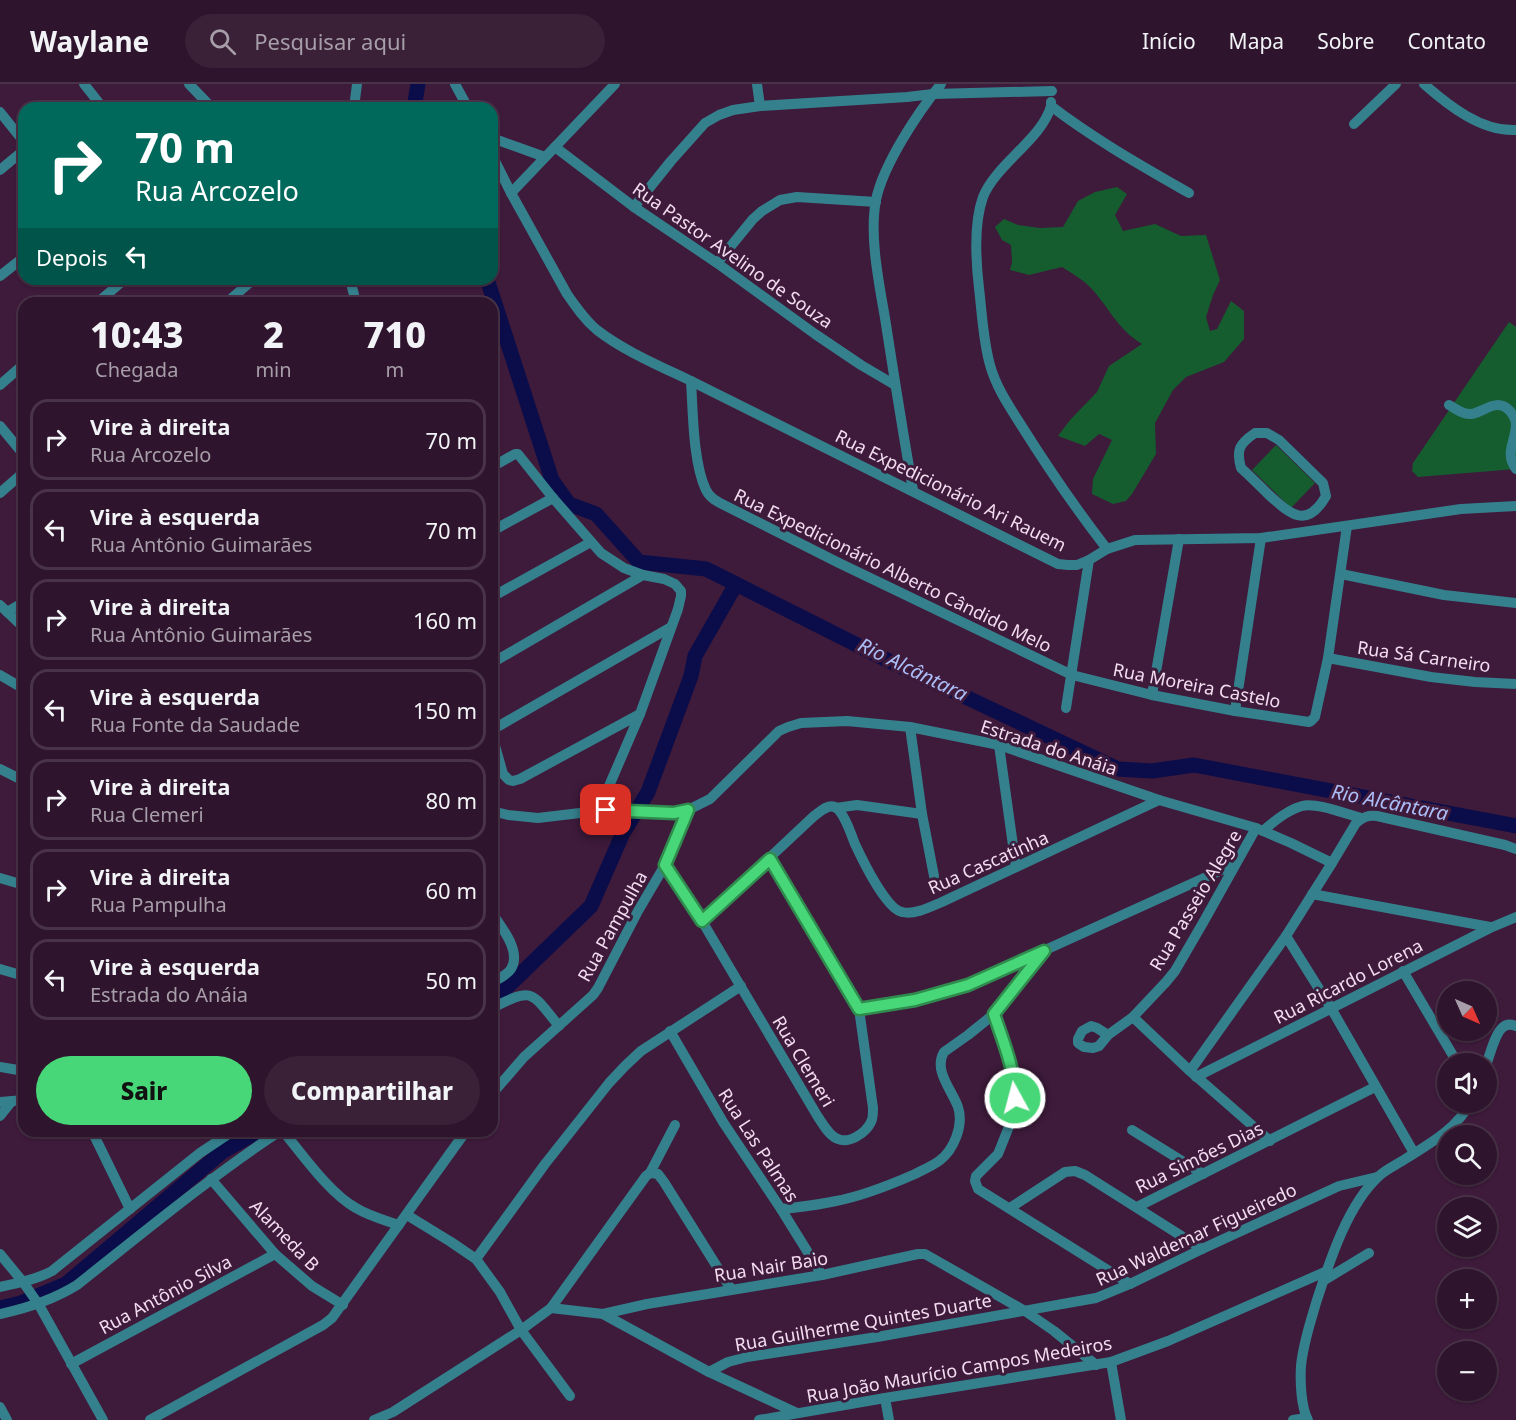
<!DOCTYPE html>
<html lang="pt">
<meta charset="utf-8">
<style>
:root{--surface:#2e142c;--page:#3a2138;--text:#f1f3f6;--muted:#a79ea9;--line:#493348;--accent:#48d778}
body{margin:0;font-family:"Noto Sans",sans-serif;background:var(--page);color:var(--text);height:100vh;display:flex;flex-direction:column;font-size:22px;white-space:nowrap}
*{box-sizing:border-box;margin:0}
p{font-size:20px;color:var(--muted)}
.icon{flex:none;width:33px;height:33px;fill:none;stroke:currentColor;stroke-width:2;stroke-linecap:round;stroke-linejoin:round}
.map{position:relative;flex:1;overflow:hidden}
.sheet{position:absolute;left:18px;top:213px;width:480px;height:840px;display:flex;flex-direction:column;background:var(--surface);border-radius:18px;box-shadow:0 2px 4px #0004,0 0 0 2px var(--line)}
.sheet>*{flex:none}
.banner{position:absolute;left:18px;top:18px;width:480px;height:183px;border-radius:18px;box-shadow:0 2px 4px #0004,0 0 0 2px var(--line);background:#00695c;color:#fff;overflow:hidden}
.needle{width:39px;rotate:135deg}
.buttons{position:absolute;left:1437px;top:897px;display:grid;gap:12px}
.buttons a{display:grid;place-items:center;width:60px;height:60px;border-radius:50%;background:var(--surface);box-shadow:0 2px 4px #0004,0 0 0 2px var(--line);font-size:30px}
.pin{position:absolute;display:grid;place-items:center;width:51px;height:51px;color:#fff;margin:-26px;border-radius:12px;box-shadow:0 3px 9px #0006}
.me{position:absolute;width:66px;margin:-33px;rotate:353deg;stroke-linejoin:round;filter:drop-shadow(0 0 4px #0008)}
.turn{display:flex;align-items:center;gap:21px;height:126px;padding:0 18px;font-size:27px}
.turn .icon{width:78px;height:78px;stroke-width:2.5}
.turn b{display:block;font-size:42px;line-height:51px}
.then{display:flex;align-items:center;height:57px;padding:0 18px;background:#0003;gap:12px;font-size:22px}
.eta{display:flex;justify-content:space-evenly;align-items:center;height:102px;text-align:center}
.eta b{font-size:36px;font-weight:800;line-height:42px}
.button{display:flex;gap:12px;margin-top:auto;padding:12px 18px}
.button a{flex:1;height:69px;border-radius:36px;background:var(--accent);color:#111;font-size:24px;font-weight:800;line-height:69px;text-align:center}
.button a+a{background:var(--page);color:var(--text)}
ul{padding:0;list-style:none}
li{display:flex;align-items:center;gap:18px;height:81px;margin:0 12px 9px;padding:0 6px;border:3px solid var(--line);border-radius:18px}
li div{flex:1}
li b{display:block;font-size:22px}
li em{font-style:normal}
header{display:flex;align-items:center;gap:36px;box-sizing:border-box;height:84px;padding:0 30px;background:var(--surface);border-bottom:2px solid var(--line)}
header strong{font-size:28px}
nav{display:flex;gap:33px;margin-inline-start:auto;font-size:21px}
.search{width:420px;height:54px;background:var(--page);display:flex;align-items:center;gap:15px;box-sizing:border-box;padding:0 21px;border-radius:33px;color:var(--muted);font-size:22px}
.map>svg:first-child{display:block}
</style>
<header>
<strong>Waylane</strong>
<div class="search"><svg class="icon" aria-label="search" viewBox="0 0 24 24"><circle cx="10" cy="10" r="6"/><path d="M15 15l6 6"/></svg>Pesquisar aqui</div>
<nav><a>Início</a><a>Mapa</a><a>Sobre</a><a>Contato</a></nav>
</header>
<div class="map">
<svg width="1516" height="1336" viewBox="0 0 1516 1336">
<rect width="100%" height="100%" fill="#3e1a3b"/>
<g fill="#155d2f">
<path d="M1117,103L1127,110L1115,131L1123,147L1155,140L1181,152L1206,151L1220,196L1213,211L1206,233L1210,247L1217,245L1231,217L1244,227V255L1224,278L1186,293L1173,306L1155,339L1156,370L1132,410L1126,417L1113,420L1092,410L1093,395L1112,356L1099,350L1085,362L1058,352L1070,336L1097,308L1109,282L1142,260C1117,245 1109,223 1090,203C1082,195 1071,189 1062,183L1029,191L1010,186L1012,178L1011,161L1002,156L995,143L1004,135L1018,141L1040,144L1063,143L1078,117L1095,108Z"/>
<path d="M1509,238L1516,243V385L1418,393L1412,387L1413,379Z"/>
<path d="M1276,361L1315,399L1291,424L1252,386Z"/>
</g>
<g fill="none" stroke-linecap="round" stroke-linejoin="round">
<g stroke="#0a0d49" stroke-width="15">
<path d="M414,24L418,0"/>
<path d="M487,195L552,396L569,420L596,430L639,478L706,485L887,576L1118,685L1152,687L1194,681L1516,742"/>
<path d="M492,914L502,908L591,822L623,749L648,708L691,592L695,572L736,500"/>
<path d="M0,1224L21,1219L66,1200L222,1068L259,1047"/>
</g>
<g stroke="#35808d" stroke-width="10">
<path d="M84,0L103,24"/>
<path d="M189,0L212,24"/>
<path d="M455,0L468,24"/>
<path d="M757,0L760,22"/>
<path d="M1424,0C1449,22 1482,48 1516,46"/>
<path d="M1051,18V22C1094,55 1142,82 1189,109"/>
<path d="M1051,22C1042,55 996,80 983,113C974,138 976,178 979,204C982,229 983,256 990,281C996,303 1009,322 1021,341C1048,384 1076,425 1107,465"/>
<path d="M354,24L357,0"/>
<path d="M0,28L24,58"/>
<path d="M1354,40L1396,0"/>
<path d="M492,54L545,73"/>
<path d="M555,63L634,123L717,179L815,250L861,281L895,301"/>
<path d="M492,71L511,109L567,210C576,223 585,236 597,246C624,267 660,282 691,297L1058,480L1068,481H1077L1089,476L1107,465L1135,456L1261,454L1461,425L1516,422"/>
<path d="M0,86L24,66"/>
<path d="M511,109L615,0"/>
<path d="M634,123L671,77L705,39L719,31L733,26L760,22L907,13L933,10L1052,7"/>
<path d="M717,179L753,135L762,127L780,116L797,113L876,118"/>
<path d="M0,192L24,173"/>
<path d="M350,195L356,219"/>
<path d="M97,219L125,195"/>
<path d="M226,219L254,195"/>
<path d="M691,297C693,328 693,379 706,406C709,412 714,416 720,419L839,479L1072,591L1152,611L1235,627L1309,638L1311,637L1315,633L1328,574L1347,442"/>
<path d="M0,301L24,280"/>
<path d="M1449,321C1455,324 1463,331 1471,330C1485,328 1496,313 1510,327C1513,331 1516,335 1516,340C1516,357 1504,369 1516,385"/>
<path d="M0,342L24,371"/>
<path d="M1255,349H1267L1279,356L1323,399L1326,412C1307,445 1291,431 1269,411C1260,402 1251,393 1241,384C1236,366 1239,360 1255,349Z"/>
<path d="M492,383L515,370H518L553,414L601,469L624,484L643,491L664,495L675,500L681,507V512L678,525L640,630L606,709"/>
<path d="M913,406C903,349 894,292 885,234C879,199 869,151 876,116C883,81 918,28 941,0"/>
<path d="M0,409L24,388"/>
<path d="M492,447L553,414"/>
<path d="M1341,490L1444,511L1516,519"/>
<path d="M492,513L591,458"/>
<path d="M0,521L24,544"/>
<path d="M7,528L24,518"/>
<path d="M1328,574L1431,593L1475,598L1516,600"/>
<path d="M492,579L643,491"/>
<path d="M0,591L24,605"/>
<path d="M1152,611L1179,455"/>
<path d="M1066,624L1089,476"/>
<path d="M1235,627L1261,454"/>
<path d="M910,643L922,730L934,792"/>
<path d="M492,646L671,543"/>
<path d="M492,651L503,690L509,696L513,697L520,695L640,630"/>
<path d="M999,661L1016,783"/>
<path d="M0,685L24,697"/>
<path d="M836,724L857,721L922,730"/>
<path d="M492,727L508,731L538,734L605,726L674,729L688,726L710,715L779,647L788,643L801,639L847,637L910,643L999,661L1159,716L1256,744L1291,759L1332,779L1356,739C1363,733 1368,731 1377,732L1505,761L1516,765"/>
<path d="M1263,747C1274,737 1287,726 1302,722C1316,718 1346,730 1361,734"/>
<path d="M769,775L859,925L916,916L968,901L1235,780"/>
<path d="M665,781L702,837L818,1033C823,1040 829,1052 838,1055C849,1060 866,1049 871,1038C873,1035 873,1028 873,1024L859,925"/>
<path d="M0,794L24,801"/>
<path d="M1312,810L1490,843"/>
<path d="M492,829C501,843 522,867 511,885C507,891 498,895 492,899"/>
<path d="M702,837L814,732C820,728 827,720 835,723C844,728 851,750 855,760C862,775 886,825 902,828C915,831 930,823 942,818L1159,716"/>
<path d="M1286,852L1331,924L1414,1069"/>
<path d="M0,885L24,892"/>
<path d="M1403,887L1458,980"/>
<path d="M492,924C534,903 530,907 559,942"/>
<path d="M994,930L1010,979L1015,1000V1014L1010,1040L998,1070L976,1092L975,1097L978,1105L1130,1200"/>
<path d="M1133,933L1190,987L1270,1057"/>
<path d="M670,947L723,1038L781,1125L822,1191"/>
<path d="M1108,951L1097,944L1091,942L1082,947L1078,955V959L1084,963L1093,964L1099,962L1108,951L1133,933L1166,898L1175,887L1204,837L1256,744"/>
<path d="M1486,981C1490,971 1495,950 1502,944C1506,940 1511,940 1516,942"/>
<path d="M0,983L24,987"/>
<path d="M1190,987L1286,852L1332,779"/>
<path d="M1196,993L1490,844L1516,833"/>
<path d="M492,1010L524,973L593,911L598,904L638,827L665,781L688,726"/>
<path d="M0,1018L24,1016"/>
<path d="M0,1032L12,1017"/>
<path d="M1132,1046L1203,1090"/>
<path d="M92,1047L130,1125"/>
<path d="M283,1047C302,1070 330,1110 356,1124C369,1132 384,1136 399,1141"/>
<path d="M650,1089L675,1041"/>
<path d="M211,1095L275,1170L312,1202L343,1221"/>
<path d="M1137,1123L1375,1003"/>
<path d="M1010,1124L1065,1088L1075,1087L1085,1091L1202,1165"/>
<path d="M781,1125C800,1123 818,1121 836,1117C863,1112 890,1101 915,1090C923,1086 932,1082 939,1077C954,1066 964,1041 958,1023C952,1006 933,986 944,968L968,951L994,930L1042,870"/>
<path d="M407,1131L451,1158L476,1175L500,1208L521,1246L570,1312"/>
<path d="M0,1170L23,1198L39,1221L103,1336"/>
<path d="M476,1175L545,1080L609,999L625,982L641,967L741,902"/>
<path d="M1323,1197L1369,1169"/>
<path d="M0,1203C17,1199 36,1196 52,1187L200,1069L233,1047"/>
<path d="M551,1224L603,1230L709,1288L797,1329"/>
<path d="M0,1230C28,1224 53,1216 77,1201C144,1148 209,1094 280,1047"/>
<path d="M603,1230L647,1220L822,1191L918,1170H925L1025,1227L1054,1247L1096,1281"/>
<path d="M1111,1278L1121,1336"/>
<path d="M71,1280L275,1170"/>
<path d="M709,1288L728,1278L747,1273L877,1253L1096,1214L1130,1200L1202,1165L1339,1102L1377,1093"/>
<path d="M885,1314L889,1336"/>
<path d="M0,1323L7,1336"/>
<path d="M150,1336L323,1241L332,1234L466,1047"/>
<path d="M374,1336L393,1328L521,1246L551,1224L646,1092L650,1089L658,1090L664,1098L731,1205"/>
<path d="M759,1336L885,1314L1111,1278L1168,1257L1327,1187"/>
<path d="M1293,1336L1306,1334"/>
<path d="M1308,1336C1301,1323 1300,1297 1301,1282C1303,1260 1310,1240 1316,1219C1329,1179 1347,1121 1379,1092C1385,1086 1394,1082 1402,1077C1427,1061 1456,1046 1471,1018"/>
</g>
</g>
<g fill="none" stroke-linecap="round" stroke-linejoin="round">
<defs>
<path id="route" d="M606,726L674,729L688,726L665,781L702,837L770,775L859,925L915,916L968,901L1044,867L994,930C1003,957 1015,985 1015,1014"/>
</defs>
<use href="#route" stroke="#2f8c4e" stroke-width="15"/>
<use href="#route" stroke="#48d778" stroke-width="10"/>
</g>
<g text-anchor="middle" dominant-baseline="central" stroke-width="6" stroke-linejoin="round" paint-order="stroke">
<g font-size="18" fill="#f3dcf0" stroke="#3e1a3b">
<text transform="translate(733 171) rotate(35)">Rua Pastor Avelino de Souza</text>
<text transform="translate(951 406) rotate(26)">Rua Expedicionário Ari Rauem</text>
<text transform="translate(893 486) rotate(26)">Rua Expedicionário Alberto Cândido Melo</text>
<text transform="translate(1424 572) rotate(8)">Rua Sá Carneiro</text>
<text transform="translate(1197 601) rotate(11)">Rua Moreira Castelo</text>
<text transform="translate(1049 663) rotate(18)">Estrada do Anáia</text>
<text transform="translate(988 778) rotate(-24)">Rua Cascatinha</text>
<text transform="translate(1195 816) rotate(-59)">Rua Passeio Alegre</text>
<text transform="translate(612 842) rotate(-61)">Rua Pampulha</text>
<text transform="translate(1348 897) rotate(-27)">Rua Ricardo Lorena</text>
<text transform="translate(804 977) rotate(59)">Rua Clemeri</text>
<text transform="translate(759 1061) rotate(57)">Rua Las Palmas</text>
<text transform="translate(1199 1073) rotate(-26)">Rua Simões Dias</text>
<text transform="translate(1196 1150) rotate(-25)">Rua Waldemar Figueiredo</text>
<text transform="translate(285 1151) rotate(46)">Alameda B</text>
<text transform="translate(771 1182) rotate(-9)">Rua Nair Baio</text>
<text transform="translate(165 1210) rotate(-28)">Rua Antônio Silva</text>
<text transform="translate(863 1238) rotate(-10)">Rua Guilherme Quintes Duarte</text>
<text transform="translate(959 1285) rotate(-10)">Rua João Maurício Campos Medeiros</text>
</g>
<g font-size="20" font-style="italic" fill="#abbdf6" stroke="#3e1a3b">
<text transform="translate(913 585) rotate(26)">Rio Alcântara</text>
<text transform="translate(1390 718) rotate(11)">Rio Alcântara</text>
</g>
</g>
</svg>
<div class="buttons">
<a><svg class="needle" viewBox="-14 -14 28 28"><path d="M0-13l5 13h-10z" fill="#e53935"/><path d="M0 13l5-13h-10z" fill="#a79ea9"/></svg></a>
<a><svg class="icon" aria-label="sound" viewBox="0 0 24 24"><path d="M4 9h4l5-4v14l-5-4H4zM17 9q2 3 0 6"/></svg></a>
<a><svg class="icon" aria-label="search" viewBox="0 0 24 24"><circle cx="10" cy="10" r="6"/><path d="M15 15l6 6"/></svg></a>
<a><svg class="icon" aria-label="layers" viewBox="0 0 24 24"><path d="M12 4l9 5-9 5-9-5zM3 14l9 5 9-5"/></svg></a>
<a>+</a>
<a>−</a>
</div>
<div class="pin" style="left:606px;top:726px;background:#d93025"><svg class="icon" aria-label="arrive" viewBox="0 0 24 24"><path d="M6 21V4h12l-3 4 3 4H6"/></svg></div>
<svg class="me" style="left:1015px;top:1014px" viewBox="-20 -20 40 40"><circle r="17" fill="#48d778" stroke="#fff" stroke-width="3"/><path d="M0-11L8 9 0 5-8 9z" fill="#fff"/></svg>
<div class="banner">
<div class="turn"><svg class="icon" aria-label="right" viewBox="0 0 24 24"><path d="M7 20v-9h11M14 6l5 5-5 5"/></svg><div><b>70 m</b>Rua Arcozelo</div></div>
<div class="then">Depois<svg class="icon" aria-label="left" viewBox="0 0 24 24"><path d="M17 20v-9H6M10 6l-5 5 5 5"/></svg></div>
</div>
<section class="sheet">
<div class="eta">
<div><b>10:43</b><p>Chegada</p></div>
<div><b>2</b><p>min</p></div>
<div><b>710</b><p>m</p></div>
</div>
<ul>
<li><svg class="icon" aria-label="right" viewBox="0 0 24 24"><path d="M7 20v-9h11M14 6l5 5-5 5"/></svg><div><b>Vire à direita</b><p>Rua Arcozelo</p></div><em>70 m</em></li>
<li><svg class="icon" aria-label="left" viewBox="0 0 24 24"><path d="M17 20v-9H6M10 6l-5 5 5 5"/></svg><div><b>Vire à esquerda</b><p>Rua Antônio Guimarães</p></div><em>70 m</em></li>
<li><svg class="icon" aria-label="right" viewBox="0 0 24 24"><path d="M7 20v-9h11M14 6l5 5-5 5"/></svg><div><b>Vire à direita</b><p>Rua Antônio Guimarães</p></div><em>160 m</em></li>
<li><svg class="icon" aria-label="left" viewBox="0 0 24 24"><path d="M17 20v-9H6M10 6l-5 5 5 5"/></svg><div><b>Vire à esquerda</b><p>Rua Fonte da Saudade</p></div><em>150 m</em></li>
<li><svg class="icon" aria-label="right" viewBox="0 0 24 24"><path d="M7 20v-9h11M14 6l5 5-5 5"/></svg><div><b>Vire à direita</b><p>Rua Clemeri</p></div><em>80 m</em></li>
<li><svg class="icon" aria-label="right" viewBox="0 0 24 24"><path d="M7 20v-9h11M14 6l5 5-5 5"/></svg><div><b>Vire à direita</b><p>Rua Pampulha</p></div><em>60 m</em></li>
<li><svg class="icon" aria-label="left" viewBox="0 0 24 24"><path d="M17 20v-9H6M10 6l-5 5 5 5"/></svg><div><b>Vire à esquerda</b><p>Estrada do Anáia</p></div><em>50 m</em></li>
</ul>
<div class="button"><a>Sair</a><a>Compartilhar</a></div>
</section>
</div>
